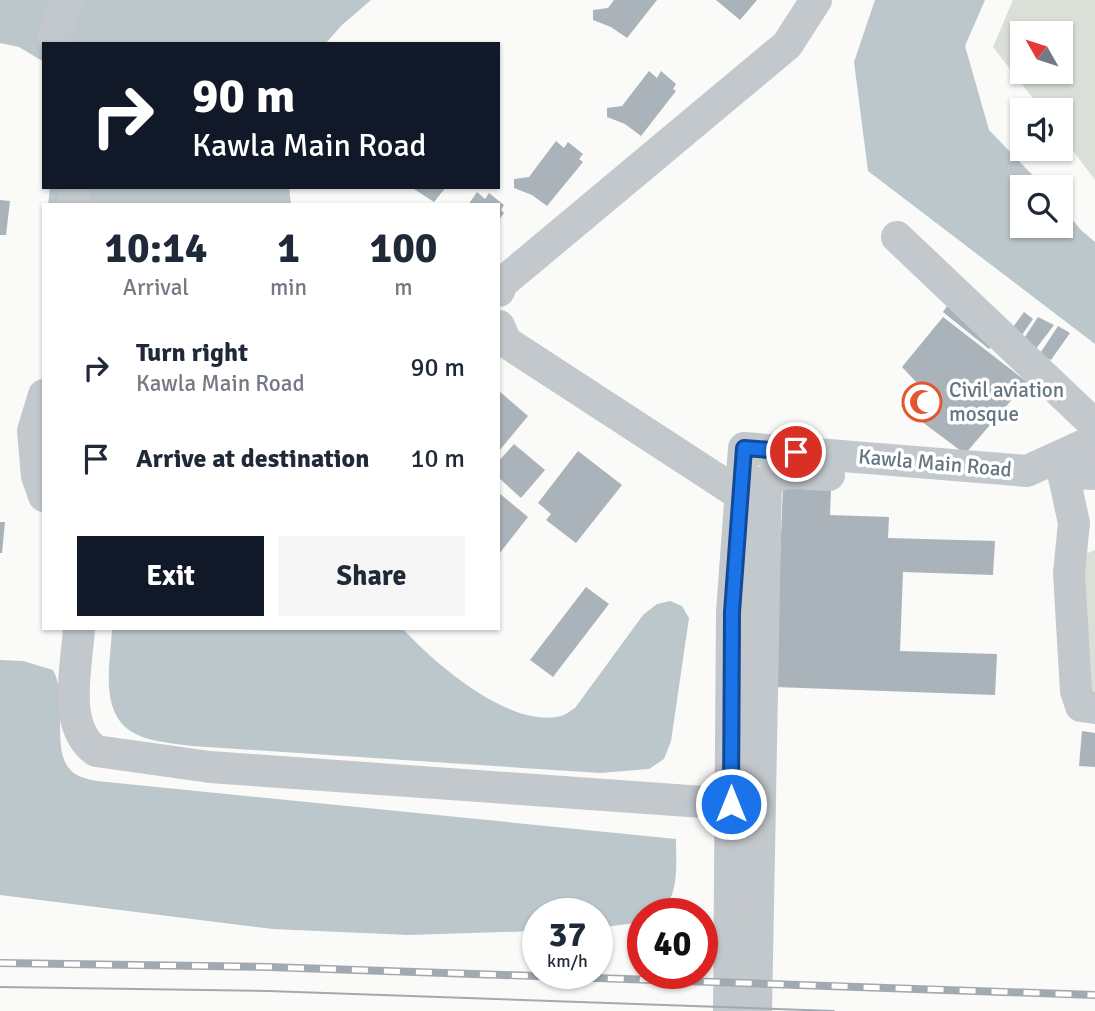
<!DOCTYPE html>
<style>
:root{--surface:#fff;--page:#f6f6f7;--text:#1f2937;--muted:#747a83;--accent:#111827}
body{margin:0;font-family:Signika,sans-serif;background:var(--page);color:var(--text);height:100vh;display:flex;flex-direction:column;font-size:26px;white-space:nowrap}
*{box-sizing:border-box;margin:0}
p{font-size:23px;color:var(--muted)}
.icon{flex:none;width:38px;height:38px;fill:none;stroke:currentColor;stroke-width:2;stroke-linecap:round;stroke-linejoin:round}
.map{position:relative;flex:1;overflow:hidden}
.sheet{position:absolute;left:42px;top:203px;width:458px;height:427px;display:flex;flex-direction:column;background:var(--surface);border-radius:0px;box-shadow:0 2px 5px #0004}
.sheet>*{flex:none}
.guide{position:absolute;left:42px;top:42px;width:458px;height:147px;border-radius:0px;box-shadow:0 2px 5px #0004;background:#111827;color:#fff;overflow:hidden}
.needle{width:46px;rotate:309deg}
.controls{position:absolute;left:1010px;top:21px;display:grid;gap:14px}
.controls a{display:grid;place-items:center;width:63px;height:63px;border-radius:0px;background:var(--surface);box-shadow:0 2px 5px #0004;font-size:35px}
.speed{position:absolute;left:522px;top:898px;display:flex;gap:14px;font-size:35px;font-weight:700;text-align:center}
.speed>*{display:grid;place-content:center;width:91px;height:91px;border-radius:50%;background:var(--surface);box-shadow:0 2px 5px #0004;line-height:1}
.speed small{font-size:18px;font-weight:400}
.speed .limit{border:10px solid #d22;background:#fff;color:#111}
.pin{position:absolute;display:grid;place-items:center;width:60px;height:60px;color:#fff;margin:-30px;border:4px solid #fff;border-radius:50%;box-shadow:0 2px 7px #0007}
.me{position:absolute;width:77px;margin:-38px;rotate:0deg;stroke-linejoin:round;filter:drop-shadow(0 0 5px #0008)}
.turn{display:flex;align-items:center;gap:24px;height:147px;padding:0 35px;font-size:32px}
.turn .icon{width:91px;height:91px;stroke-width:2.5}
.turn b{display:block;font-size:49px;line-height:60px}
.eta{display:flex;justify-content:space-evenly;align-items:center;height:119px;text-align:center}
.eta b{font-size:42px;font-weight:700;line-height:49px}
.button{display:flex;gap:14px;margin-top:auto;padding:14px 35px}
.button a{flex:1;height:80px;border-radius:0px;background:var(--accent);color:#fff;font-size:28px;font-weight:700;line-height:80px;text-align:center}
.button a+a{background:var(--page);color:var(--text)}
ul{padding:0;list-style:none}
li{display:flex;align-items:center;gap:21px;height:91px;padding:0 35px}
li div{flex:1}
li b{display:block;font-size:26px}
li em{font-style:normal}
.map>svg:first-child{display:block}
</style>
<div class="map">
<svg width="1095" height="1011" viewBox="0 0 1095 1011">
<rect width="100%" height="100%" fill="#fafaf8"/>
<g fill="#dadfd7" fill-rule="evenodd">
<path d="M1013,0H1095V180L1061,135L1060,110H1042L993,47ZM1022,33H1060V72H1022Z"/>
<path d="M1095,550V693L1084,691L1083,555Z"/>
</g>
<g fill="#bbc7cb">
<path d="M0,0H371L342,25L325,44H44V62L19,47L0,43Z"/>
<path d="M875,0H985L965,46L989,130L1044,187H1022V226H1060L1061,206L1081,230L1095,242V344L868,171L854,62Z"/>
<path d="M50,187H289L291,205H48Z"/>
<path d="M670,601L682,606L689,618L671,741L664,759L649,769L600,773L192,746C172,743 146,742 129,730C99,708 111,661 112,628H402C434,663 510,729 561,716C566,715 571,710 575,708L643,615L657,604Z"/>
<path d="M0,660L23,661L53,670C68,697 52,746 68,767C75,777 87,779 97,781L676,839C676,868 679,887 664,912L642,914V922L597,928V914H537V931L408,935L273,929L0,895Z"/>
</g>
<g fill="#aab3b9">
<path d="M614,0H657L627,38L611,27L593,20V10L608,8Z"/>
<path d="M716,0H757L740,20Z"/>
<path d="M649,71L657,78L661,71L676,84L673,89L676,91L641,136L625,124L607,117V108L622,106Z"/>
<path d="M556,141L564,148L568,142L583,154L579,159L583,162L547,206L532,195L514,188V179L529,177Z"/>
<path d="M411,187H446L434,202Z"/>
<path d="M477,192L485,199L489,193L504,205L501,210L504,213L499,220V205H468Z"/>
<path d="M0,200L10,201L6,235H0Z"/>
<path d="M952,299L1001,337L989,349L943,312Z"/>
<path d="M1024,312L1033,319L1017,342L1008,334Z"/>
<path d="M943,317L1027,382L965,454L901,406L918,384L902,367Z"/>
<path d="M1038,317L1054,325L1032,354L1019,346Z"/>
<path d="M1058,326L1070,333L1051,360L1039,355Z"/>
<path d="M499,391L528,416L499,451Z"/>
<path d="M514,444L545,470L521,498L499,478V461Z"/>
<path d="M578,451L622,485L576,543L546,520L551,514L538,503Z"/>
<path d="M783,486L831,488L830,515L889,517L888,538L995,541L993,575L903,572L900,651L997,654L995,695L775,687Z"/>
<path d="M499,493L528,517L499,554Z"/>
<path d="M0,522H5L2,553H0Z"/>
<path d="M586,587L609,604L553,677L530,660Z"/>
<path d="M1082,731L1095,733V767L1079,766Z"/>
</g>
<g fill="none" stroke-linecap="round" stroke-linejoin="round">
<g stroke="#c3c8cc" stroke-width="32">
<path d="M55,44L54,36L67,0"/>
<path d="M73,187L75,205"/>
<path d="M897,237L1095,425"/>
<path d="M499,291L502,283L787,45L816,0"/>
<path d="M499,326L506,342L741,495"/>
<path d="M44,395L33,431L37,476L44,496"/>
<path d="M1074,473L1095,474"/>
<path d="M1064,477L1074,523L1069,573L1076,691L1081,706L1095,708"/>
<path d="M79,628C77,666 61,726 96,751L210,767L731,804"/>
<path d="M729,1011L732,612L744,448L1027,471L1095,440"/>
<path d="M756,1011L766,481L786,473L829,475"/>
</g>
<path stroke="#a2aab0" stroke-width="2" d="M0,987L268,991L834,1011"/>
<defs>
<path id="rail" d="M0,963L269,967L1095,995"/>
</defs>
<use href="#rail" stroke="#a2aab0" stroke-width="8"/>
<use href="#rail" stroke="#fff" stroke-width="5" stroke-dasharray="16" stroke-linecap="butt"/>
</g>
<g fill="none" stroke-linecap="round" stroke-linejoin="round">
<defs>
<path id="route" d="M731,804L732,612L744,448L796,452"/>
</defs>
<use href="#route" stroke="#114b97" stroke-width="18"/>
<use href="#route" stroke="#1a73e8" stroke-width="12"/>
</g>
<defs>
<symbol id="mosque-ring" viewBox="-11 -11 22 22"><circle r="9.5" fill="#fff" stroke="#e4572e" stroke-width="1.5"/><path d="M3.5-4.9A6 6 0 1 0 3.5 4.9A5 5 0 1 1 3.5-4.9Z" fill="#e4572e"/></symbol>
</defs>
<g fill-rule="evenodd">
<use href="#mosque-ring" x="900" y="380" width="44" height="44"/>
</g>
<g text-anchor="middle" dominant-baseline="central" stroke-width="7" stroke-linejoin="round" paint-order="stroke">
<g font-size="21" fill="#657683" stroke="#fff" text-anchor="start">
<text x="949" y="390">Civil aviation<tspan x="949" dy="24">mosque</tspan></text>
</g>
<g font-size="21" fill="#657683" stroke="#fff">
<text transform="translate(935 463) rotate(5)">Kawla Main Road</text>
</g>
</g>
</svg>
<div class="controls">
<a><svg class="needle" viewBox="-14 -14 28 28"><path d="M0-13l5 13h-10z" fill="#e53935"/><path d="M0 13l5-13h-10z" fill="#747a83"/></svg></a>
<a><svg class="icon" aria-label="sound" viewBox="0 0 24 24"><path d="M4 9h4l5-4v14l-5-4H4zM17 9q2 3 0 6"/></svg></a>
<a><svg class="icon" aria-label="search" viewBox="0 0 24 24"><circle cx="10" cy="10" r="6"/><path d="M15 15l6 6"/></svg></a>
</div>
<div class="speed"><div>37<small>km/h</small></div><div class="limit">40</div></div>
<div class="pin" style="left:796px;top:452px;background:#d93025"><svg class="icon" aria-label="arrive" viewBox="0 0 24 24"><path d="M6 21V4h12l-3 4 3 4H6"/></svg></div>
<svg class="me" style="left:731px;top:804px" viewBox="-20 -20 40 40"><circle r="17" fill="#1a73e8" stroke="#fff" stroke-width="3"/><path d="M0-11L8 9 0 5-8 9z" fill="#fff"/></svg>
<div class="guide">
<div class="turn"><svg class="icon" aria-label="right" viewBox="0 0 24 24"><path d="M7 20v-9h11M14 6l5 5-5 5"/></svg><div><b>90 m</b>Kawla Main Road</div></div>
</div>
<section class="sheet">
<div class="eta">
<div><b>10:14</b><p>Arrival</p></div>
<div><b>1</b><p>min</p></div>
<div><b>100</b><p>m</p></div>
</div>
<ul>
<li><svg class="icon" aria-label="right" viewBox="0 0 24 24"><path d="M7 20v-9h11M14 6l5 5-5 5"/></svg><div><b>Turn right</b><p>Kawla Main Road</p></div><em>90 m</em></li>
<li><svg class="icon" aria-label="arrive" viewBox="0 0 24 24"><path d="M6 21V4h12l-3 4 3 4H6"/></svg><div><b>Arrive at destination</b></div><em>10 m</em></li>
</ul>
<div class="button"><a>Exit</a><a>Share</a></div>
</section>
</div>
